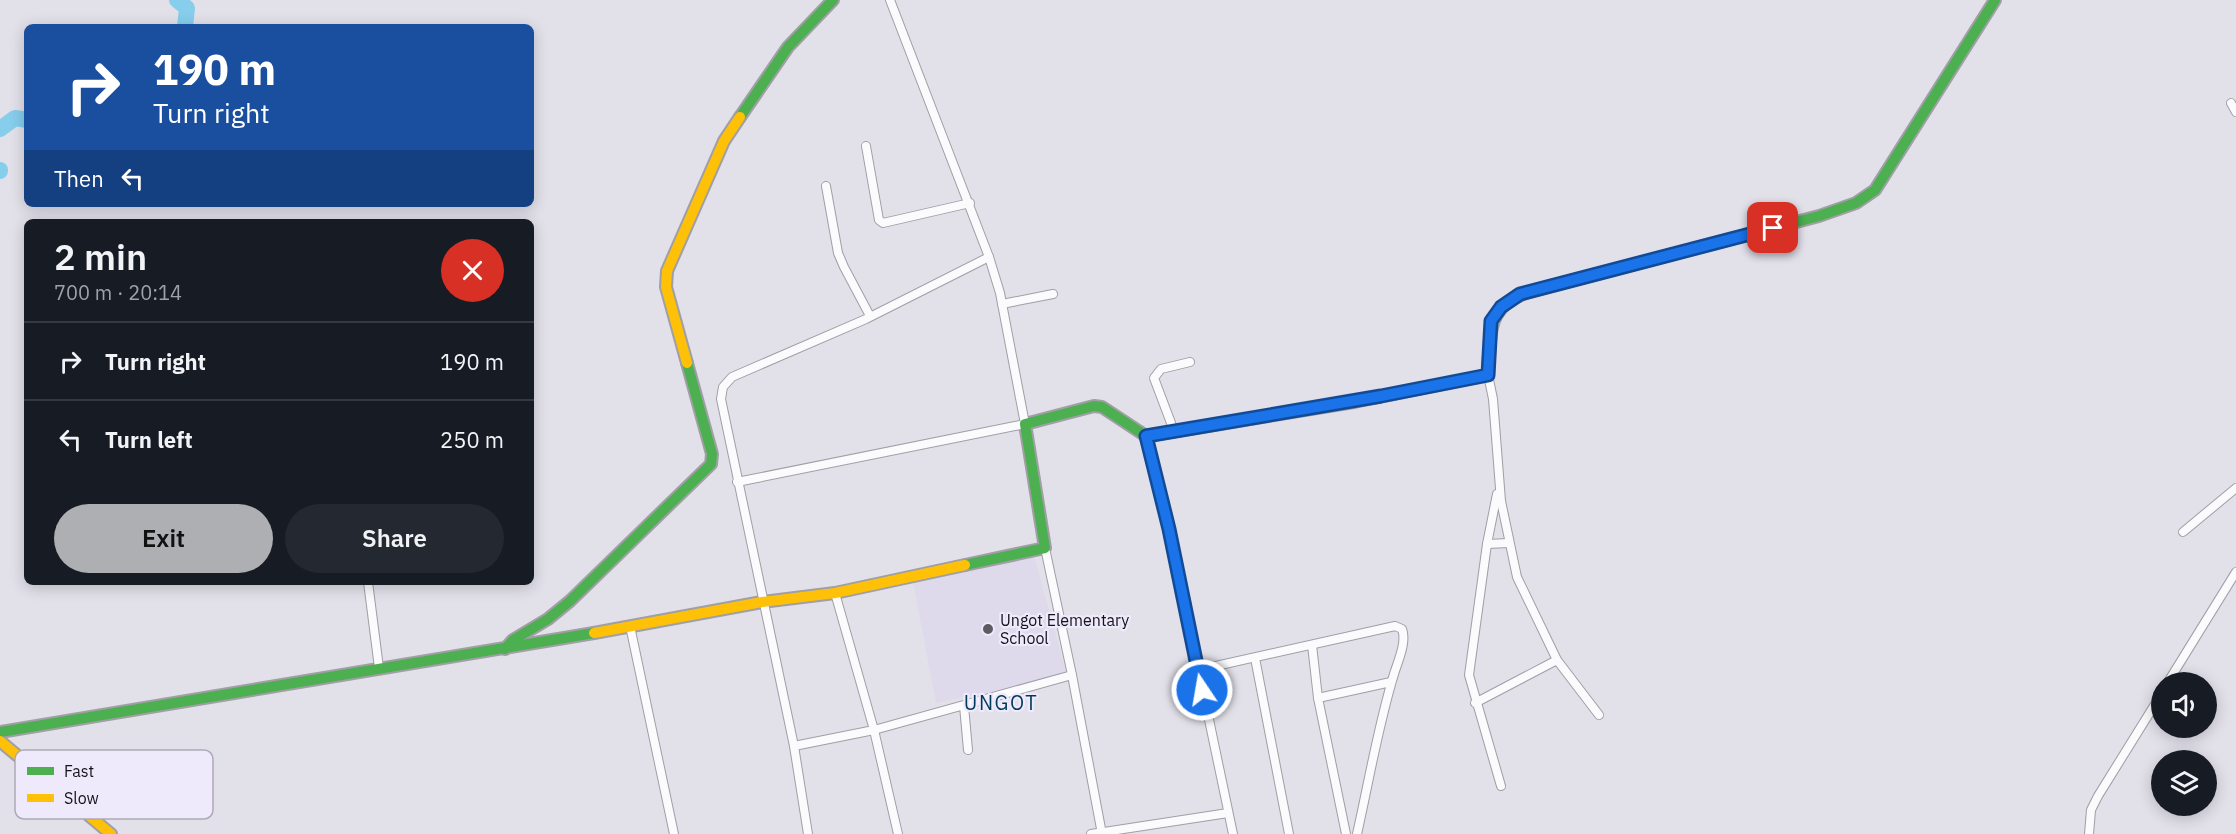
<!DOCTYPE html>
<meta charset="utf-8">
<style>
:root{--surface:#171b24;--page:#242831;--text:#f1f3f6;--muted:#9ea1a6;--line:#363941;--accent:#aeafb3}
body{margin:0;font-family:"IBM Plex Sans",sans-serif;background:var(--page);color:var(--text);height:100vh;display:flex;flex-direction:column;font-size:22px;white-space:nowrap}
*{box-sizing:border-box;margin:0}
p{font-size:20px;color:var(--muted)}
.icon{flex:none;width:33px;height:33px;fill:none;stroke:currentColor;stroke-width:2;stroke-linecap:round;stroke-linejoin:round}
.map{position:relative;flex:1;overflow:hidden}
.details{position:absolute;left:24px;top:219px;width:510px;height:366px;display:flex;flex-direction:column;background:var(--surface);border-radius:9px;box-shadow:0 3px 15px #0003}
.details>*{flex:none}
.top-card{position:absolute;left:24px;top:24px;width:510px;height:183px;border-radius:9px;box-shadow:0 3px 15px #0003;background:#1a4fa0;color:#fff;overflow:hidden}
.fabs{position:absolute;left:2151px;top:672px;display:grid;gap:12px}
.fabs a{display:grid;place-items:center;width:66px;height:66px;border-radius:50%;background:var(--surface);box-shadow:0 3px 15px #0003;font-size:30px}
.pin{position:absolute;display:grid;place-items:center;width:51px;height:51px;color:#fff;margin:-26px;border-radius:12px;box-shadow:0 3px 9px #0006}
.me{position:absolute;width:66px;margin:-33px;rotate:348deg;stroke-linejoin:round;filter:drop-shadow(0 0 4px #0008)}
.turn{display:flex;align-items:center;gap:21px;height:126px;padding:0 30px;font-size:27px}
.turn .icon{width:78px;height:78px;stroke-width:2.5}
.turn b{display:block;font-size:42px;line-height:51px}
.then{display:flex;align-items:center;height:57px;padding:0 30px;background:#0003;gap:12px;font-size:22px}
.round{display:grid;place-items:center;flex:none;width:63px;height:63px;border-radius:32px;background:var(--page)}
.overview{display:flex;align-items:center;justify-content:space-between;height:102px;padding:0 30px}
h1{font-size:36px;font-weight:600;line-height:45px}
.primary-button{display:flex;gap:12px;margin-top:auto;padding:12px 30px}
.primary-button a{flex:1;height:69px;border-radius:36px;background:var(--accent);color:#111;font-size:24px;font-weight:600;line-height:69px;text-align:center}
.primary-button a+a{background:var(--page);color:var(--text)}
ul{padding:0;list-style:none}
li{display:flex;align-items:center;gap:18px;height:78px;padding:0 30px;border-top:2px solid var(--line)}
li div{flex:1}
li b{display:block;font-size:22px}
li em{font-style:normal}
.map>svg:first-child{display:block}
</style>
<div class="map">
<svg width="2236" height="834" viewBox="0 0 2236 834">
<rect width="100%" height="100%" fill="#e2e0e9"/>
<path fill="#ded9eb" d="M1034,556L1067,676L936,703L913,581Z"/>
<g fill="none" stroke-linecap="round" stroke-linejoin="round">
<g stroke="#86ceec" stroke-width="16">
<path d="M177,0L187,8L185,27"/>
<path d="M0,129L15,118L27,120"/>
<path d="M0,170V171"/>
</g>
<defs>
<g id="street">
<path d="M2231,103L2236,112"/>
<path d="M866,146L879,220L883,223L970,203"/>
<path d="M826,186L838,253L844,267L870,316"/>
<path d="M1002,304L1053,294"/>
<path d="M1488,375L1493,399L1501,501L1517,577L1557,660L1599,715"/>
<path d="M1174,431L1154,378L1161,369L1190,362"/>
<path d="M1146,436L1169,529L1233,834"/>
<path d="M737,482L1025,424L1000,293L989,257L890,0"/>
<path d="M1497,494L1487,544L1469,675L1501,786"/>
<path d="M2183,532L2236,488"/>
<path d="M1487,544L1509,543"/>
<path d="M1045,548L1072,675L1102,834"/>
<path d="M368,582L379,668"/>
<path d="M835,593L874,730L898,834"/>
<path d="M630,626L674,834"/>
<path d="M1312,645L1318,698L1346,834"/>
<path d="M1255,658L1289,834"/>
<path d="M1198,670L1395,626L1402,629C1407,642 1398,661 1394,674C1378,726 1369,781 1357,834"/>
<path d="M2168,682L2236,572"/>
<path d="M1318,698L1391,682"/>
<path d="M1475,703L1557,660"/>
<path d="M964,706L968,750"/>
<path d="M794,746L874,730L1072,675"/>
<path d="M808,834L794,746L721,399L723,387L732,377L866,319L989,257"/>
<path d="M1091,834L1228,813"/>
<path d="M2089,834L2091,810L2098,796L2162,693"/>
</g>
<g id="fast">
<path d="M740,117L788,47L833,0"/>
<path d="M1536,290L1819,216L1856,203L1875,190L1995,0"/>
<path d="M965,565L1045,548L1025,424L1094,406L1102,407L1146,436L1354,402"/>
<path d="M505,649L513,640L548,619L570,601L711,464L712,454L687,363"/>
<path d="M0,732L594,633"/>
</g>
<g id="slow">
<path d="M687,363L666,287L667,271L724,141L740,117"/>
<path d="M1354,402L1488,375C1491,331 1485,303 1536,290"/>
<path d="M594,633L762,602L835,593L965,565"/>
<path d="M0,741L111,834"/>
</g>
</defs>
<use href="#street" stroke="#a09fa5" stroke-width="10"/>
<use href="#fast" stroke="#a09fa5" stroke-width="14"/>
<use href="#slow" stroke="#a09fa5" stroke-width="14"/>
<use href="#street" stroke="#fbfafc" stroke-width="8"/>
<use href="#fast" stroke="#4caf50" stroke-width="10"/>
<use href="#slow" stroke="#ffc107" stroke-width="10"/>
</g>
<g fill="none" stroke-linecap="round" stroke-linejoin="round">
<defs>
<path id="route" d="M1202,690L1169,529L1146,436L1381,396L1488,375L1491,321L1501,307L1520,294L1773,228"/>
</defs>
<use href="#route" stroke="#114b97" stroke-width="15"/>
<use href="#route" stroke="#1a73e8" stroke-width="10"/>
</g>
<circle fill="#5d5b62" stroke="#eee9fb" stroke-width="2" cx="988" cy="629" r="6"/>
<g text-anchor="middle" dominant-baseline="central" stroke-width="4.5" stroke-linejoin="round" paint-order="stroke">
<g font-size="16" fill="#151319" stroke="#eee9fb" text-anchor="start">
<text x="1000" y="620">Ungot Elementary<tspan x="1000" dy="18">School</tspan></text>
</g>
<g font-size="20" letter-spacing="1.5" fill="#003a5b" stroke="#eee9fb">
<text x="1001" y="702">UNGOT</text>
</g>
</g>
<rect x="15" y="750" width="198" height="69" rx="9" fill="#eee9fb" stroke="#ada9b7" stroke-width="1.5"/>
<rect x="27" y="767" width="27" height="8" fill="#4caf50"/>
<rect x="27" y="794" width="27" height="8" fill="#ffc107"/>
<g font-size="16" fill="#151319">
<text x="64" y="777">Fast</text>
<text x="64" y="804">Slow</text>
</g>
</svg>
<div class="fabs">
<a><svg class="icon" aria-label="sound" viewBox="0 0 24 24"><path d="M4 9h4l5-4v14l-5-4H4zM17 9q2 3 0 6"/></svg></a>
<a><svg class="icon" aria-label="layers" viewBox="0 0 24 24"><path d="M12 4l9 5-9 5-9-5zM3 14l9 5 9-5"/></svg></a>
</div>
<div class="pin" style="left:1773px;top:228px;background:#d93025"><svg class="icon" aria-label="arrive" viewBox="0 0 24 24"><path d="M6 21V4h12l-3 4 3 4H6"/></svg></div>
<svg class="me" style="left:1202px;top:690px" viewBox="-20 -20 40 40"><circle r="17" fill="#1a73e8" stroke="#fff" stroke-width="3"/><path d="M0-11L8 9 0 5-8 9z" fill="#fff"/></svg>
<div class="top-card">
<div class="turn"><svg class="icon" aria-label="right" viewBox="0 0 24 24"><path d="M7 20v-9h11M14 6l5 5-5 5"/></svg><div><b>190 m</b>Turn right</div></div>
<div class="then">Then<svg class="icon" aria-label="left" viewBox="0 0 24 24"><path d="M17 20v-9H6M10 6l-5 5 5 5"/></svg></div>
</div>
<section class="details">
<div class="overview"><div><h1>2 min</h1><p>700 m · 20:14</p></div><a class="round" style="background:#d93025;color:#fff"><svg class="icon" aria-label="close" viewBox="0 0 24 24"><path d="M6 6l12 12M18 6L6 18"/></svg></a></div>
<ul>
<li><svg class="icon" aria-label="right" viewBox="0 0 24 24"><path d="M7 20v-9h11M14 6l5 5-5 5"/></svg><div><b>Turn right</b></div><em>190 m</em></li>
<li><svg class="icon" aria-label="left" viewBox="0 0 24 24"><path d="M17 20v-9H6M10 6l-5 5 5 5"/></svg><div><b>Turn left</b></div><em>250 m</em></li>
</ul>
<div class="primary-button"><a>Exit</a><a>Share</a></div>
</section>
</div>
